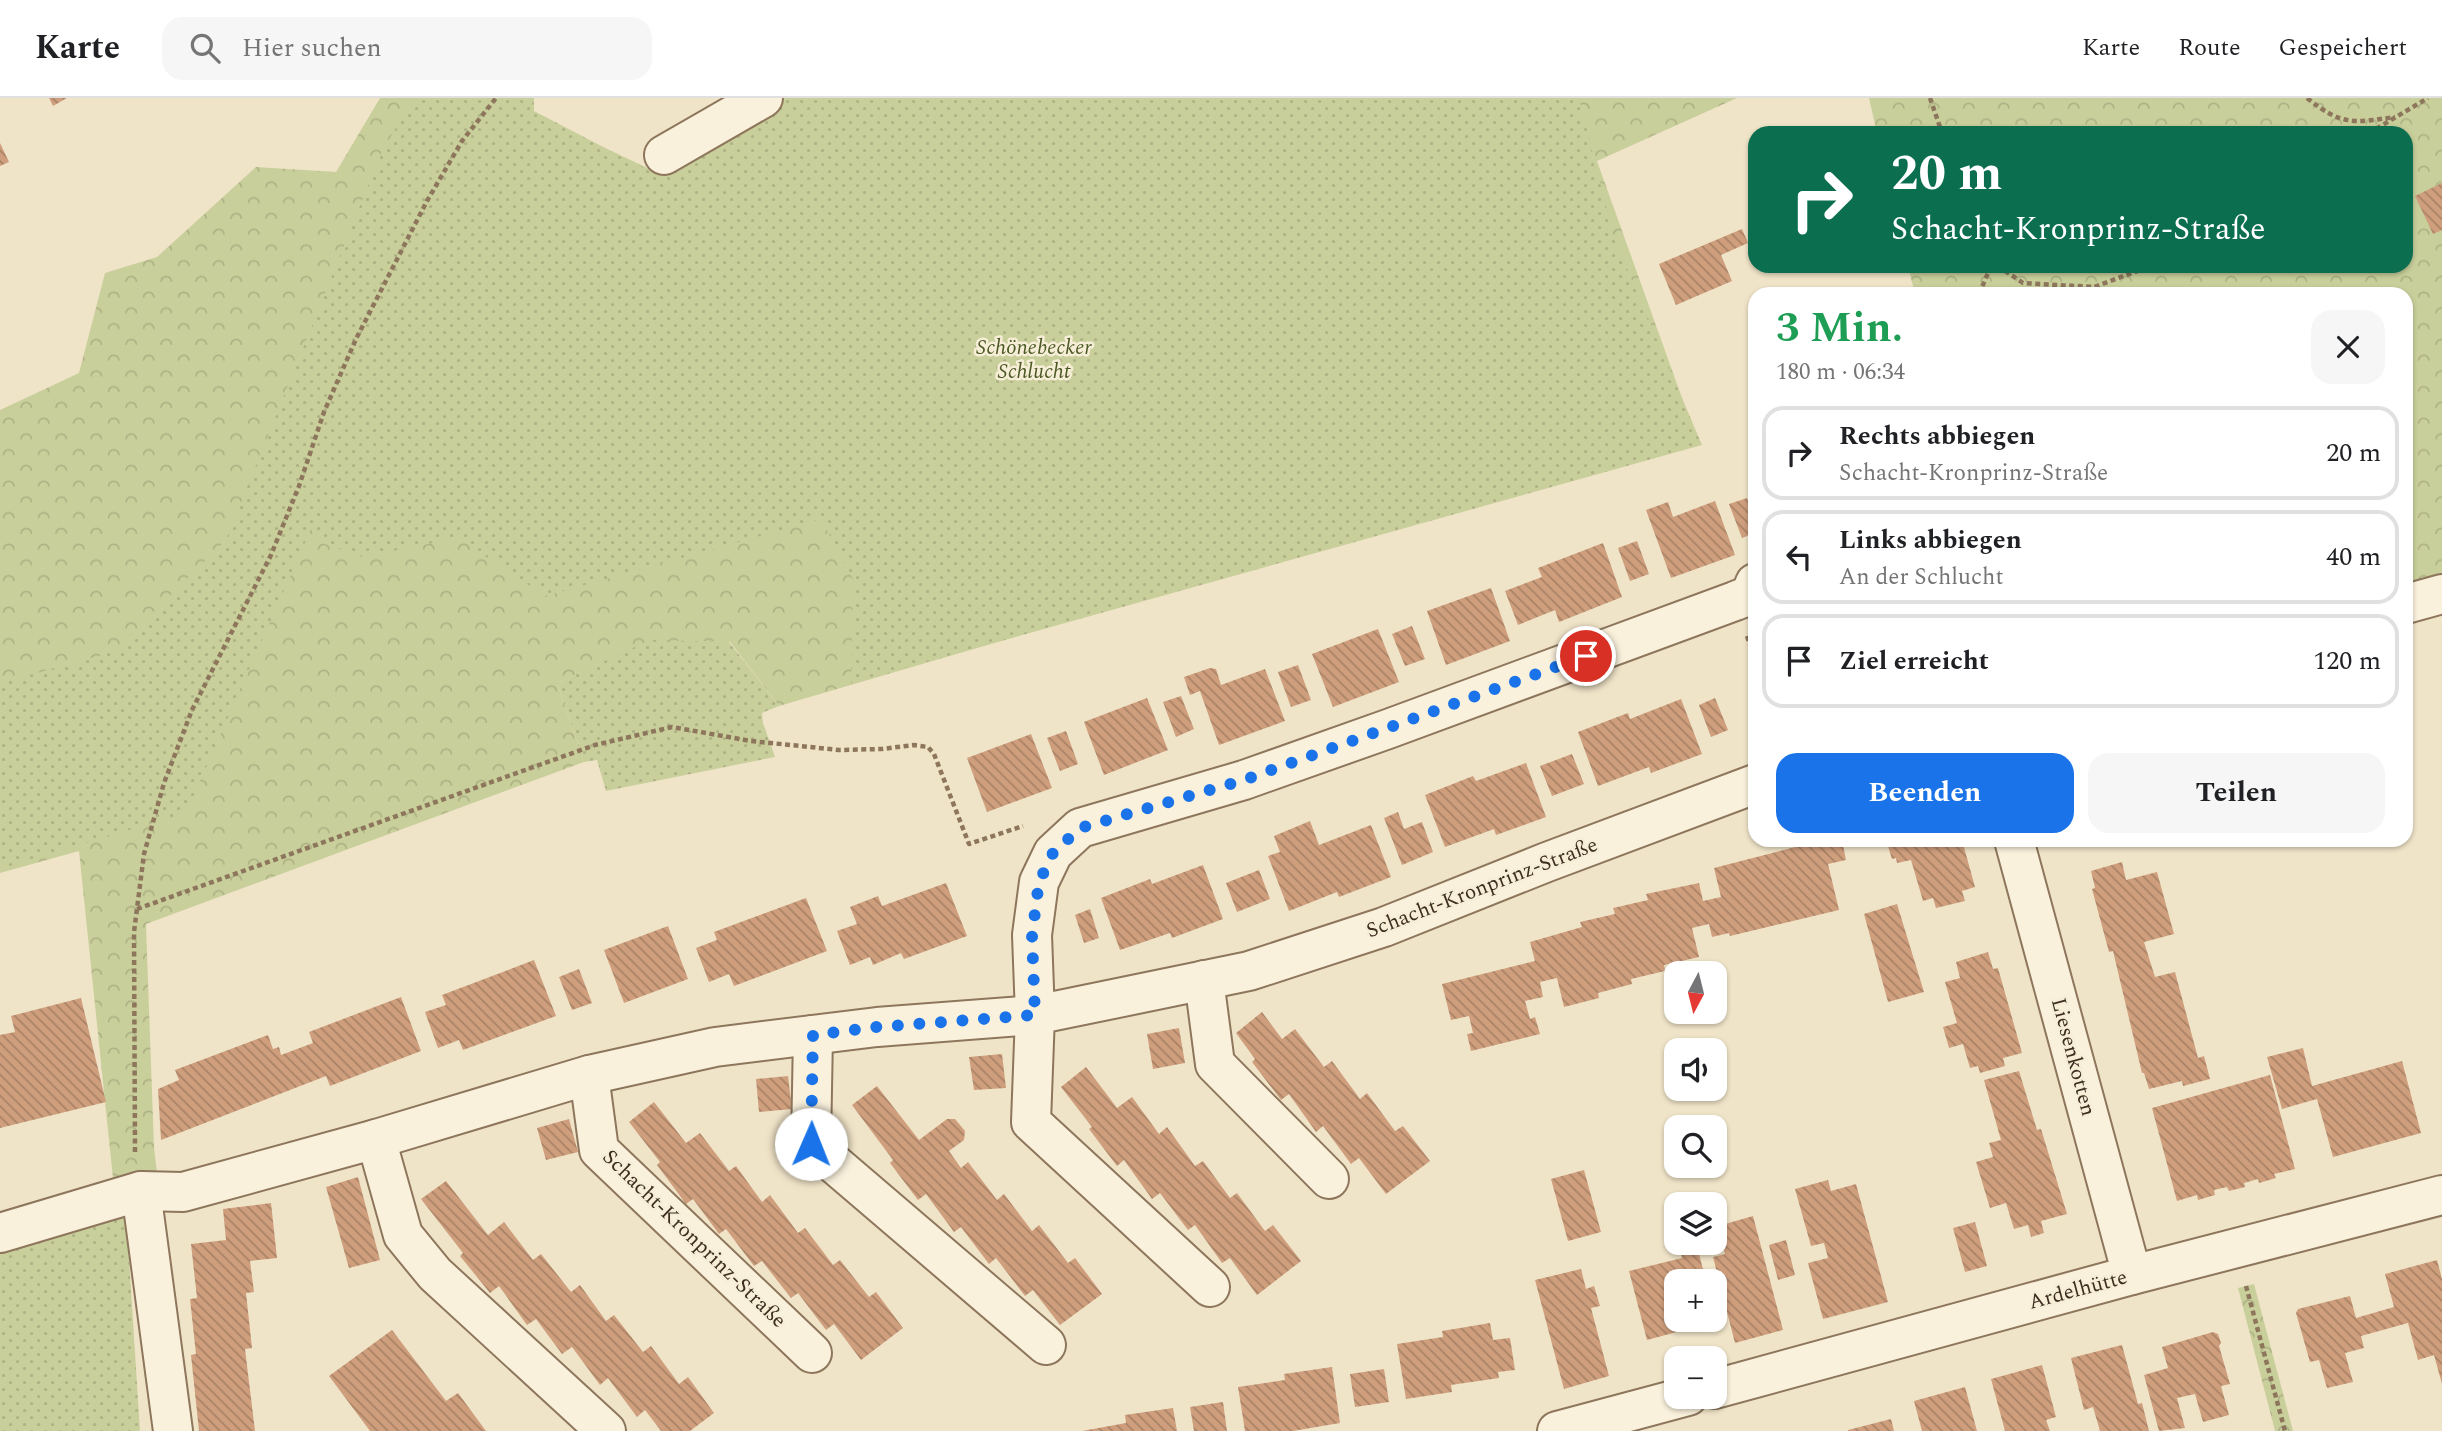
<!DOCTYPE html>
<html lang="de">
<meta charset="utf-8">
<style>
:root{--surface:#fff;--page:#f6f6f6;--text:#202124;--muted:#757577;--line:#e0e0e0;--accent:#1a73e8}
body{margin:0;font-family:Spectral,serif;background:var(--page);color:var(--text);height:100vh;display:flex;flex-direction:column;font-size:26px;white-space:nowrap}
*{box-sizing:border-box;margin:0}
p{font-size:23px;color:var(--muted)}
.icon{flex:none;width:38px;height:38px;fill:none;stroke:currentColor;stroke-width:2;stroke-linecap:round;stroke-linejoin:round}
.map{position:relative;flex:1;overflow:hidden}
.panel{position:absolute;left:1748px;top:189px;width:665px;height:560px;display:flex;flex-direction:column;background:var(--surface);border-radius:21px;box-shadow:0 2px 5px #0004}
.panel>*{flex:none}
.hud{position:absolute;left:1748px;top:28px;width:665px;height:147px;border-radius:21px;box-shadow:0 2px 5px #0004;background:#0b6e4f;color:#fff;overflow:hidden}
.needle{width:46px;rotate:187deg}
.tools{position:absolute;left:1664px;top:863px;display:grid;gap:14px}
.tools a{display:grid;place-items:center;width:63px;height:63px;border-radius:14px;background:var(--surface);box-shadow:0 2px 5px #0004;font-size:35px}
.pin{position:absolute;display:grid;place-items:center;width:60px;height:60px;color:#fff;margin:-30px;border:4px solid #fff;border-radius:50%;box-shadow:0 2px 7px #0007}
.me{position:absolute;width:77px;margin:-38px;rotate:1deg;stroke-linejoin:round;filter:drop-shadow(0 0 5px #0008)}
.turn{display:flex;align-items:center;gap:24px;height:147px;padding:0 28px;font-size:32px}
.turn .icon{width:91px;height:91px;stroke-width:2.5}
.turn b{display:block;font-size:49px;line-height:60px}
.round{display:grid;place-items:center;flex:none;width:74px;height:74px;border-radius:21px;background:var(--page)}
.headline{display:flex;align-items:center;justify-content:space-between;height:119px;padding:0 28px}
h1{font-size:42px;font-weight:700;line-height:52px;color:#1e9e55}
.primary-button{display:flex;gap:14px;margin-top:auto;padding:14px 28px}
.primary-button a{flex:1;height:80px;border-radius:21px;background:var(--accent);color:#fff;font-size:28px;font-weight:700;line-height:80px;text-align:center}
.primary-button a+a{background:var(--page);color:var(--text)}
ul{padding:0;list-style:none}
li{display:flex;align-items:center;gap:21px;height:94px;margin:0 14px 10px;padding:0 14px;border:4px solid var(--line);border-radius:21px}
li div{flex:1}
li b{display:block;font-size:26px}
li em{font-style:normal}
header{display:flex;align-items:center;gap:42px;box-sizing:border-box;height:98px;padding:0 35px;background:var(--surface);border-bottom:2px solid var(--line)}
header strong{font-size:33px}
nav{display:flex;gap:38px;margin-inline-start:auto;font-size:24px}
.search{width:490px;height:63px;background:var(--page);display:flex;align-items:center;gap:18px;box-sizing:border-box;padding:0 24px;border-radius:21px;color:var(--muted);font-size:26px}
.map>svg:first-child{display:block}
</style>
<header>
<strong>Karte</strong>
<div class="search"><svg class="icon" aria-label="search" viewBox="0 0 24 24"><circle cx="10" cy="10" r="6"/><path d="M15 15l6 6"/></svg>Hier suchen</div>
<nav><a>Karte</a><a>Route</a><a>Gespeichert</a></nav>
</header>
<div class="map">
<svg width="2442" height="1333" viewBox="0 0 2442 1333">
<defs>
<pattern id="forest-crowns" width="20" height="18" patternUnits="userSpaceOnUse" patternTransform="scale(1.75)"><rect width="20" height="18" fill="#c9cf9b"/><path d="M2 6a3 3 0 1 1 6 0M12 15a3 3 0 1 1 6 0" fill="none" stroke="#aeb285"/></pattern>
<pattern id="park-dots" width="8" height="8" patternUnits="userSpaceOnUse" patternTransform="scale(1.75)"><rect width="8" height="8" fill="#c9cf9b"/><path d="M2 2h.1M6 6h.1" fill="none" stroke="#aeb285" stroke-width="1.8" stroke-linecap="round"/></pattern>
<pattern id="building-back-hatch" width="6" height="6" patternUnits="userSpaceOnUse" patternTransform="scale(1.75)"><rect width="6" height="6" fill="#cf9f7d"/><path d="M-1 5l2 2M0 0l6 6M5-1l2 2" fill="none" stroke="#a98266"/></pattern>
</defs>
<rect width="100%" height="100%" fill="#f0e4c8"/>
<g fill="url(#forest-crowns)">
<path d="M380,0H534V17L669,80L786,0H1737L1597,63L1696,339L779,608L730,544L650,543L557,585L584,664L146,826L154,1050L158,1083L114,1090L79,753L0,775V312L79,275L105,175L157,159L256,69L336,74Z"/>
<path d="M1869,0H2442V476L2406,487V196H1915L1908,168H2406V35H1877Z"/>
<path d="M2254,1186L2293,1333H2275L2238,1190Z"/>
</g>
<g fill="url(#park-dots)">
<path d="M414,0H532V12L663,80L780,0H1579L1614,140L1702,347L851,585L853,481L821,421L545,498L458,440L363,459L322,445L314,424L186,715L0,771V585L113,554L226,442L382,53Z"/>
<path d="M650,542L729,544L779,608L762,615L763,625L775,659L606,693L597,662L584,664L557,585Z"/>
<path d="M125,1097L140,1333H0V1136Z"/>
</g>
<g fill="url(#building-back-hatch)">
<path d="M49,0H67L53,8Z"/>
<path d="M0,45L9,64L0,68Z"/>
<path d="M2442,85V132L2433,136L2415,98Z"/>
<path d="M1742,131L1748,145L1721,157L1732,183L1676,207L1659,166Z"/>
<path d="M1747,400L1755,422V435L1742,440L1729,406Z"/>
<path d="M1715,403L1735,457L1671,480L1646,412L1668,404L1673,419Z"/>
<path d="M1637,443L1649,476L1630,483L1618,450Z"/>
<path d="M1603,445L1622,499L1559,524L1555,512L1518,527L1505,493L1542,479L1538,470Z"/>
<path d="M1491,490L1510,543L1446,567L1427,513Z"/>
<path d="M1412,528L1425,561L1405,568L1392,536Z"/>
<path d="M1378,531L1399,584L1333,609L1312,556Z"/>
<path d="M1298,567L1311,602L1291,609L1278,574Z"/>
<path d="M1210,570L1216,571L1221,587L1265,571L1285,623L1219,647L1200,593L1190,597L1184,579Z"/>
<path d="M1181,598L1194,631L1176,639L1163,604Z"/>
<path d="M1147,600L1168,652L1104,677L1084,624Z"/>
<path d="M1715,600L1728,632L1711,639L1699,607Z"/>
<path d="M1681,601L1702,656L1651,675L1649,669L1598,688L1578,634L1628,615L1630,621Z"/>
<path d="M1066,633L1078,666L1060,673L1047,640Z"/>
<path d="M1031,636L1052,690L987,714L967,660Z"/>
<path d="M1572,656L1584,686L1552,698L1540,668Z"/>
<path d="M1526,665L1546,719L1496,737L1494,731L1445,749L1425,697L1473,678L1476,683Z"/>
<path d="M1398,714L1404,731L1422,724L1433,754L1402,767L1384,720Z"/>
<path d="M1310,723L1319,747L1371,727L1391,779L1339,799L1337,794L1289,813L1268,758L1280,754L1274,738Z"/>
<path d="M1822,742H1842L1846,762L1828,766L1839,812L1730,838L1729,835L1712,839L1709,826L1692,830L1699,859L1664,867L1665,873L1631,881L1632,886L1598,895L1599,900L1564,909L1557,880L1540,884L1543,899L1525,903L1530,921L1535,919L1540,936L1471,953L1467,936L1473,935L1469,918L1451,922L1442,886L1535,863L1530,844L1582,829L1580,824L1615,816L1613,810L1648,802L1646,796L1699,785L1703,803L1721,799L1714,770Z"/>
<path d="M1886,742H1962L1975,789L1962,793L1965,803L1936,810L1933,800L1923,803L1911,762L1897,765L1896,760L1892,761Z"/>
<path d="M2122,764L2126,782L2157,774L2174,836L2144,844L2155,879L2175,874L2198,960L2204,958L2210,981L2183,988L2182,983L2149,991L2144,975H2142L2113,853L2109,854L2092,791L2095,790L2091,773Z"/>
<path d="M1203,767L1223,821L1172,840L1170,835L1120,852L1101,800L1150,781L1152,786Z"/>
<path d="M1259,772L1270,801L1237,814L1226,785Z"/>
<path d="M946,785L967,838L904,861L901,855L873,867L870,859L850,867L837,833L857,826L850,809L878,798L882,808Z"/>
<path d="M806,800L827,853L734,888L729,876L709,884L696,850L717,842L714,834Z"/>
<path d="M1897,806L1924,894L1888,904L1864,816Z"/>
<path d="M1090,811L1099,840L1084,845L1075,817Z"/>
<path d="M668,828L688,881L624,905L604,852Z"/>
<path d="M1988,854L1993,871L1998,870L2022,955L2003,960L2005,968L1980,975L1978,968L1970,970L1963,946L1949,950L1943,929L1957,925L1945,884L1960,880L1956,864Z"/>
<path d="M534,862L556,918L463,952L459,942L438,950L425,914L446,907L442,897Z"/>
<path d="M579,871L592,905L572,912L559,879Z"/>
<path d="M401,899L421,953L330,988L326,978L161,1042L158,991L179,982L175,972L268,937L273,951L279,949L281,957L313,945L309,934Z"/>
<path d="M81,900L106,1004L0,1030V937L15,934L11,918Z"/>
<path d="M1262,914L1282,941L1295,931L1324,969L1332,963L1360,1001L1367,995L1395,1033L1403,1028L1430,1063L1386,1096L1359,1060L1351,1066L1323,1028L1316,1034L1289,996L1281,1002L1252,964L1255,961L1236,935Z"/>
<path d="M1179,930L1185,965L1153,971L1147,936Z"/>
<path d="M2303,950L2312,988L2402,963L2421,1035L2333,1059L2317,1001L2282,1011L2267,959Z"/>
<path d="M1002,956L1006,990L974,992L969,959Z"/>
<path d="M1086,969L1117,1010L1132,999L1159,1036L1167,1029L1195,1068L1203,1063L1230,1100L1237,1095L1265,1133L1273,1127L1301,1163L1257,1197L1230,1160L1222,1165L1195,1127L1188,1132L1160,1095L1152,1101L1124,1062L1117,1068L1089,1031L1092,1029L1061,989Z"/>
<path d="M2019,973L2037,1032L2041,1031L2067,1116L2041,1123L2044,1135L2031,1139L2028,1127L2014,1131L2006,1105L1990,1110L1976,1064L1993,1059L1989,1045L2001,1042L1984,982Z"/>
<path d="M2270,977L2295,1071L2274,1076L2276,1080L2259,1085L2258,1081L2244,1085L2245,1089L2229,1093L2227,1089L2214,1092L2215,1097L2198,1102L2197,1097L2177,1103L2152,1010Z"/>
<path d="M788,978L792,1011L759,1014L756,981Z"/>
<path d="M877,988L919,1042L947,1021H955L965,1033L964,1042L949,1053L961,1070L968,1064L997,1102L1004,1096L1032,1133L1039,1127L1068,1165L1075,1160L1102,1196L1060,1227L1033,1192L1025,1198L996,1160L989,1166L961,1129L954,1134L926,1096L918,1102L890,1065L893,1062L852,1007Z"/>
<path d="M654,1004L686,1045L700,1035L729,1073L736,1068L762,1104L770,1097L798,1135L805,1130L833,1167L840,1162L869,1199L876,1194L903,1230L861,1262L834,1226L826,1232L798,1195L791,1200L762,1163L754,1168L726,1131L719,1136L693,1101L686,1106L657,1067L660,1064L629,1024Z"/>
<path d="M569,1021L578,1054L546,1062L537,1030Z"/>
<path d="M1584,1072L1601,1134L1568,1143L1551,1081Z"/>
<path d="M358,1079L380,1162L349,1170L326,1089Z"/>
<path d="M1828,1082L1831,1093L1856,1086L1888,1204L1823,1221L1808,1165L1828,1160L1824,1145L1811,1148L1795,1091Z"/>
<path d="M446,1083L488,1137L504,1124L533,1162L541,1156L571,1194L580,1187L606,1223L614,1217L643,1254L651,1248L679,1286L688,1279L714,1315L690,1333H661L645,1312L637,1319L608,1280L600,1287L572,1249L562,1256L536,1221L527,1227L499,1188L490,1195L460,1158L463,1155L421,1101Z"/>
<path d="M271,1105L277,1160L250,1163L254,1194L246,1195L252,1250L245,1251L255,1333H199L191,1257L196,1256L190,1201L197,1200L191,1146L226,1142L223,1111Z"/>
<path d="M1753,1118L1783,1232L1735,1245L1713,1159L1725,1156L1718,1128Z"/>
<path d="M1975,1124L1987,1168L1965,1174L1953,1130Z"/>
<path d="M1786,1142L1795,1177L1778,1182L1769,1147Z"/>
<path d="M1678,1144H1696L1705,1179L1691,1183H1676V1222H1697L1699,1228L1647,1242L1629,1173L1682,1160Z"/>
<path d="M2437,1162L2442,1181V1286L2434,1257L2418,1262L2408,1225L2361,1238L2364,1250L2345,1255L2353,1284L2327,1290L2319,1262L2310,1264L2296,1215L2298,1211L2350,1198L2356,1220L2394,1209L2385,1176Z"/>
<path d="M1581,1171L1586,1191L1594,1188L1600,1208L1591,1210L1609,1278L1564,1291L1535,1182Z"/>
<path d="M1490,1225L1493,1242L1510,1240L1515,1272L1498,1274L1499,1280L1451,1287L1452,1294L1406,1301L1397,1246L1443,1239L1442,1233Z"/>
<path d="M392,1232L446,1303L458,1295L486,1333H370L329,1278Z"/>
<path d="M2213,1234L2218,1236L2221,1245L2219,1248L2230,1286L2221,1288L2229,1317L2203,1324L2195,1296L2177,1300L2185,1330L2159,1333L2144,1277L2168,1270L2162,1249Z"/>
<path d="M2122,1247L2138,1306L2142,1305L2149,1333H2100L2093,1309L2084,1312L2071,1260Z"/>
<path d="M2042,1267L2056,1319L2046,1322L2050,1333H2005L1991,1281Z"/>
<path d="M1332,1269L1340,1325L1293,1333H1245L1238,1289L1285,1282L1284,1276Z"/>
<path d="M1384,1271L1389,1304L1355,1309L1350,1276Z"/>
<path d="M1965,1289L1977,1333H1922L1914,1303Z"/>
<path d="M1223,1304L1227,1333H1194L1190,1309Z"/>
<path d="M1173,1310L1177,1333H1082L1126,1325L1125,1317Z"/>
<path d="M1891,1321L1894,1333H1848V1332Z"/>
</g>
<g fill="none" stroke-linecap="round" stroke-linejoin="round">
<defs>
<g id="minor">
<path d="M664,57L763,0"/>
<path d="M2406,506L2442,496"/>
<path d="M2014,742L2132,1177"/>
<path d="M1204,882L1215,966L1329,1081"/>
<path d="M813,937L811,1046L1046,1247"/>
<path d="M589,977L599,1052L812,1255"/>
<path d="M376,1041L403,1137L435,1176L606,1333"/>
<path d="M141,1093L173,1333"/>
<path d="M0,1135L141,1093L183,1094L376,1041L589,977L715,949L877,929L1035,917L1249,873L1384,829L1547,764L1755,686"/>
<path d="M1210,1189L1031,1024L1035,917L1032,837L1039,784L1053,755L1080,730L1244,682L1388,631L1735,503L1750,497L1755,485"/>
<path d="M1715,1291L2132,1177L2442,1097"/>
<path d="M1557,1333L1688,1298"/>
</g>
</defs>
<use href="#minor" stroke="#8d765c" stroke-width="42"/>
<g stroke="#8d765c" stroke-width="4.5" stroke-dasharray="5 3.5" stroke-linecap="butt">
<path d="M1930,0L1942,35"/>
<path d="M2307,0C2342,28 2353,25 2395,19"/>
<path d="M2369,35L2428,0"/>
<path d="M1998,168L2023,185L2094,189L2151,168"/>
<path d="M1979,196L1991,168"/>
<path d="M1747,538L1755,561"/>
<path d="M137,811L595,647L672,629L751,643L839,652L882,651L914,647L928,649L934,656L969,746L1023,728"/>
<path d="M135,1054L134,834L144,756L164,685L192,612L271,457L299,388L324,314L356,241L427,103L462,43L496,0"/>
<path d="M2246,1188L2285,1333"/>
</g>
<use href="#minor" stroke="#faf1dc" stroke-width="38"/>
</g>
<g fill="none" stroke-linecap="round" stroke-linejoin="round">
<path stroke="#1a73e8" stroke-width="12" stroke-dasharray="0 21.6" d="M811,1046L813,937L877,929L1035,917L1032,837L1039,784L1053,755L1080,730L1244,682L1586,558"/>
</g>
<g text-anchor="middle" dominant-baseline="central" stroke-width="5" stroke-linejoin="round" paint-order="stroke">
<g font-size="21" font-style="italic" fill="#4d5a26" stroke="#f7eed8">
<text x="1034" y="250">Schönebecker<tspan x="1034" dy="24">Schlucht</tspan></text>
</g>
<g font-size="21" fill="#3d2e20" stroke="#f7eed8">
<text transform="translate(1482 790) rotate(-21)">Schacht-Kronprinz-Straße</text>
<text transform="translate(2073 959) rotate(75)">Liesenkotten</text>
<text transform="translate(694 1141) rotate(44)">Schacht-Kronprinz-Straße</text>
<text transform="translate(2078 1192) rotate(-15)">Ardelhütte</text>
</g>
</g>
</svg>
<div class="tools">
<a><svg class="needle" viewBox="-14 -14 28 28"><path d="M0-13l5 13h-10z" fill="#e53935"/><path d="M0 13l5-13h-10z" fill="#757577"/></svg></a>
<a><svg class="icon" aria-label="sound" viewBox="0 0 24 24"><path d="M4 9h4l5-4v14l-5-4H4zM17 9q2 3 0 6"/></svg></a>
<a><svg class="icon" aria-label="search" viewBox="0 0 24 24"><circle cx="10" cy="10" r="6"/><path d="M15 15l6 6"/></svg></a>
<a><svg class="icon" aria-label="layers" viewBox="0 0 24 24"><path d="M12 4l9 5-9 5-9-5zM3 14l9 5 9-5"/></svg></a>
<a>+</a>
<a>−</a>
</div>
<div class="pin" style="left:1586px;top:558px;background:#d93025"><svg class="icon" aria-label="arrive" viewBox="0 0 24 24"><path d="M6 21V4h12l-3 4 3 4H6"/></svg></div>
<svg class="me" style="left:811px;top:1046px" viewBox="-20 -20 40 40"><circle r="19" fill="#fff"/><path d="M0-13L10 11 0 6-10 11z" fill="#1a73e8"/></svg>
<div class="hud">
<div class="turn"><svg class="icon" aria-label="right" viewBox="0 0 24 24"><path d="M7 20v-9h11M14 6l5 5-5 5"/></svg><div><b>20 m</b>Schacht-Kronprinz-Straße</div></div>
</div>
<section class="panel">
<div class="headline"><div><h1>3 Min.</h1><p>180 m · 06:34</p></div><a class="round"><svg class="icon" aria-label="close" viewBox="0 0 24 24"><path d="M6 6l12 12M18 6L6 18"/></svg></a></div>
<ul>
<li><svg class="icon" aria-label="right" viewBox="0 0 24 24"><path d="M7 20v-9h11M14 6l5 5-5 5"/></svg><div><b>Rechts abbiegen</b><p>Schacht-Kronprinz-Straße</p></div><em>20 m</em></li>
<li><svg class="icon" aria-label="left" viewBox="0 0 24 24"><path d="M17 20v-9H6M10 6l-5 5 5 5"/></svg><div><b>Links abbiegen</b><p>An der Schlucht</p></div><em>40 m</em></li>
<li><svg class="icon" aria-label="arrive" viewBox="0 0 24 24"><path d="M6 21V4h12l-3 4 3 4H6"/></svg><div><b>Ziel erreicht</b></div><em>120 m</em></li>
</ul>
<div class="primary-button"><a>Beenden</a><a>Teilen</a></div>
</section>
</div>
